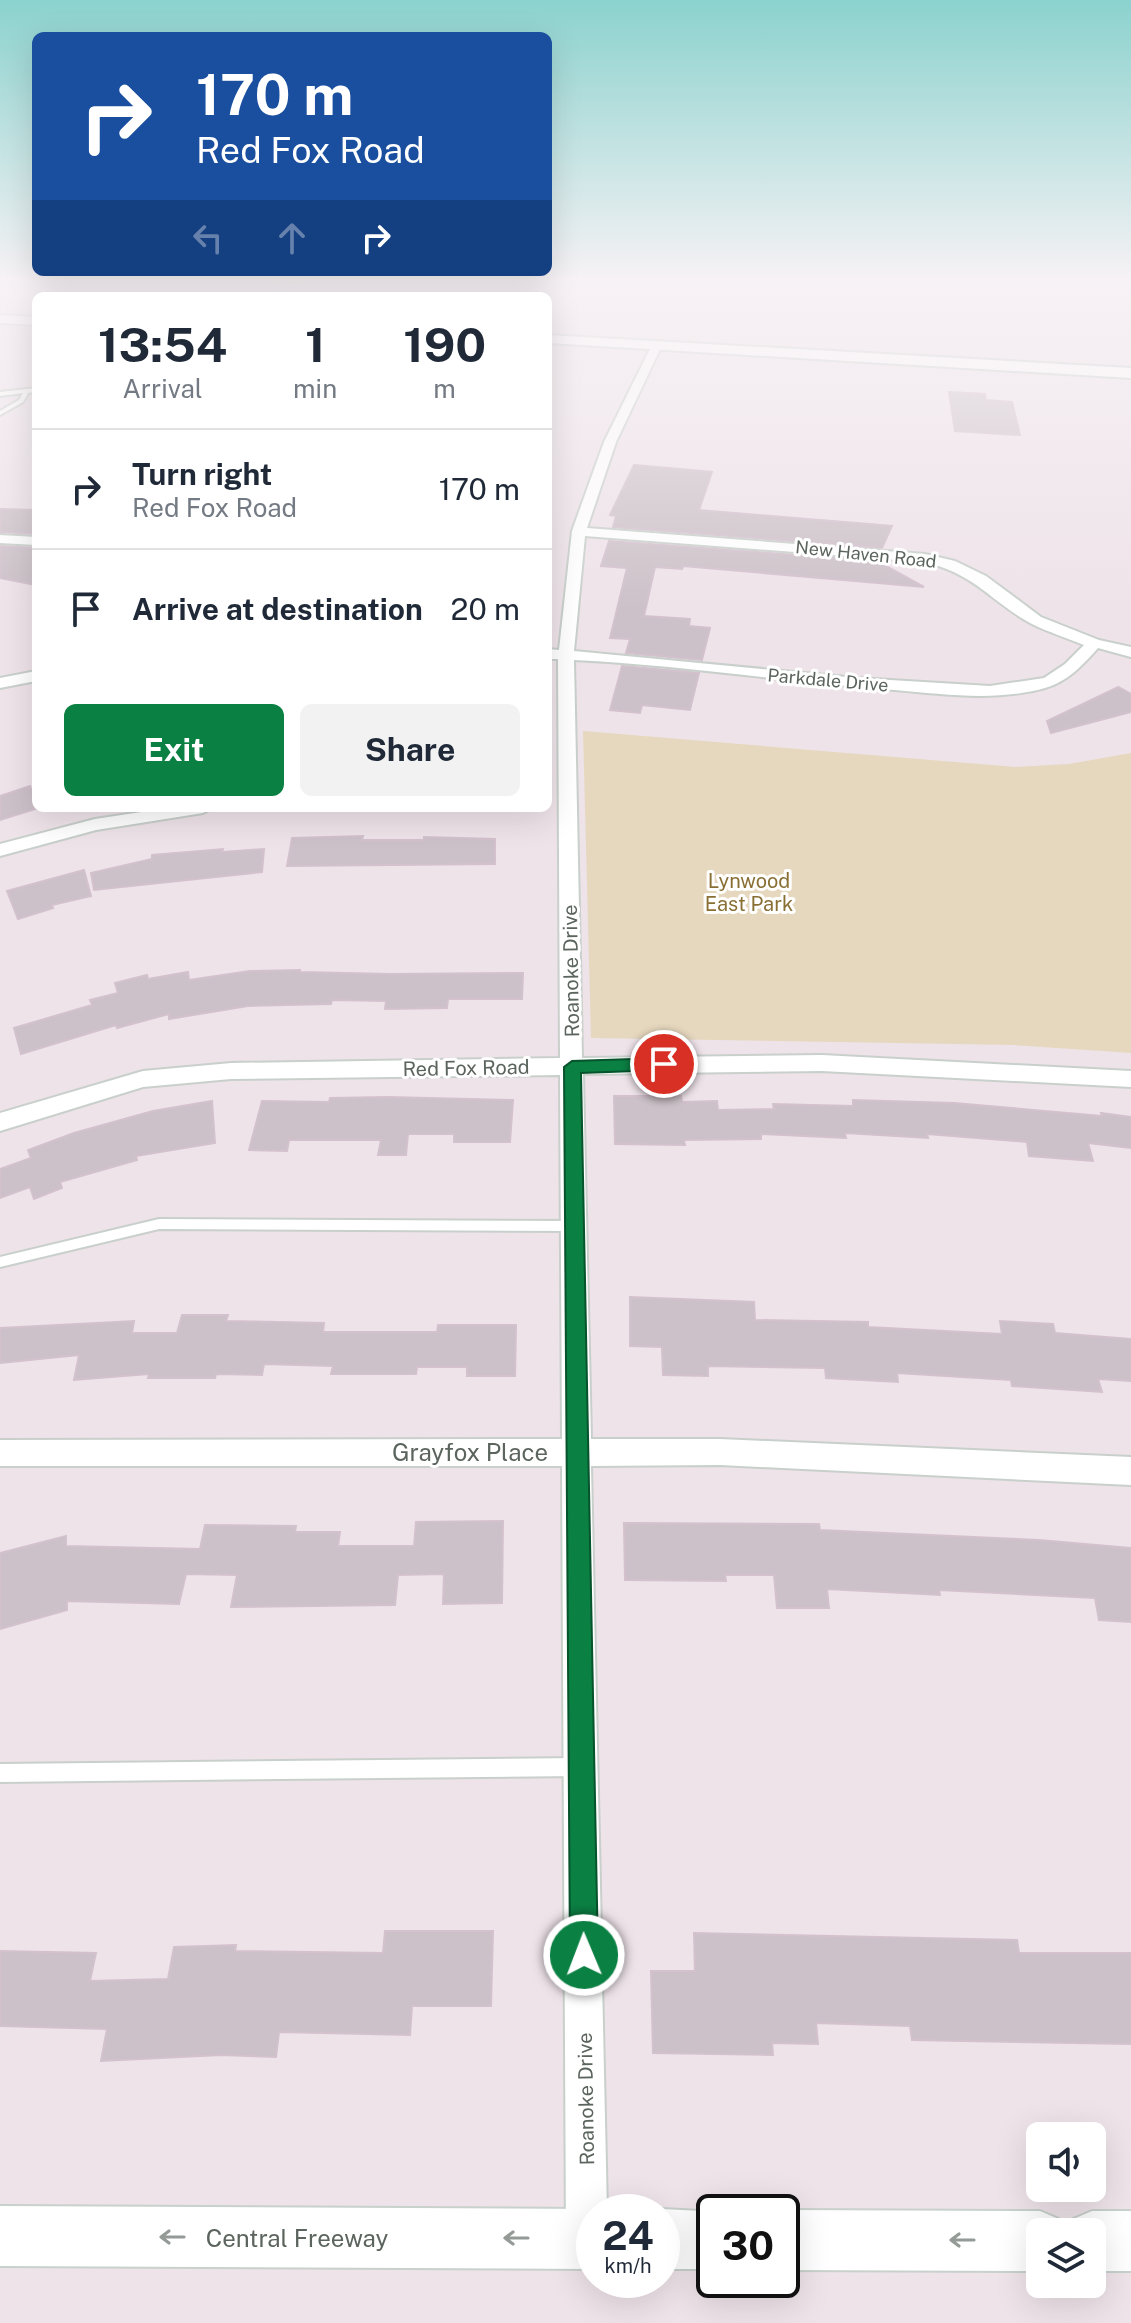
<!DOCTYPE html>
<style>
:root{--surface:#fff;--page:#f2f2f3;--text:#1f2937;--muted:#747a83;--line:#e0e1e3;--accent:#0b8043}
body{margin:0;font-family:"Public Sans",sans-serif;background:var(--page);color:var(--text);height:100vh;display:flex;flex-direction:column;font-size:30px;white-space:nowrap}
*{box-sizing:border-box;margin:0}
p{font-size:26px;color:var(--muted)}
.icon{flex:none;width:44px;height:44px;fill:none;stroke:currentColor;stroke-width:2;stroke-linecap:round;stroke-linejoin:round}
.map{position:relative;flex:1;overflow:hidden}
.sheet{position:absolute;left:32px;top:292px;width:520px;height:520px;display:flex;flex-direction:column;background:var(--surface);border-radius:12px;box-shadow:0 8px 32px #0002}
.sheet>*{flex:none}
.top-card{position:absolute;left:32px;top:32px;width:520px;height:244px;border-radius:12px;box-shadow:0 8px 32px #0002;background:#1a4fa0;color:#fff;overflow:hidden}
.tools{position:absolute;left:1026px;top:2122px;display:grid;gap:16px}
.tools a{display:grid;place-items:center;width:80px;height:80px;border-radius:12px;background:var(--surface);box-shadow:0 8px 32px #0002;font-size:40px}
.speed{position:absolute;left:576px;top:2194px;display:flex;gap:16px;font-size:40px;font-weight:700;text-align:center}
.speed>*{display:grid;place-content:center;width:104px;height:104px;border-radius:50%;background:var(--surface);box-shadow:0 8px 32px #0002;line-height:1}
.speed small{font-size:20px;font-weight:400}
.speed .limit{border:4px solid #111;border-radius:12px;background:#fff;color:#111}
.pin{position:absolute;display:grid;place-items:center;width:68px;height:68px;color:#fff;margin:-34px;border:4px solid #fff;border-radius:50%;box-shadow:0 2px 8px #0007}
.me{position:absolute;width:88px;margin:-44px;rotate:359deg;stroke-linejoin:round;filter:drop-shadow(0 0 6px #0008)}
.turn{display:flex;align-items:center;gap:28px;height:168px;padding:0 32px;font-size:36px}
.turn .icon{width:104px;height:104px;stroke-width:2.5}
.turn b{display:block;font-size:56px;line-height:68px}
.lanes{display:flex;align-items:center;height:76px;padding:0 32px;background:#0003;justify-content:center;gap:40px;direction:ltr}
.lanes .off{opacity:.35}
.eta{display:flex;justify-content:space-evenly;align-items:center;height:136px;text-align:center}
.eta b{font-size:48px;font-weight:700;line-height:56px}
.primary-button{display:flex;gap:16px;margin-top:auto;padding:16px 32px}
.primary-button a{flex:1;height:92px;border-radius:12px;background:var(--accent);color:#fff;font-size:32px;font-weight:700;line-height:92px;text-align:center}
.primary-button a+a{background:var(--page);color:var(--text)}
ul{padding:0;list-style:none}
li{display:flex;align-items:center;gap:24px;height:120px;padding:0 32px;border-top:2px solid var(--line)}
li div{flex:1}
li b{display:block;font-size:30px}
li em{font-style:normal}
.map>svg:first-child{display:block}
</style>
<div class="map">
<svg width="1131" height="2323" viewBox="0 0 1131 2323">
<rect width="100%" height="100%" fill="#eee3e9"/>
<path fill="#e6d8be" d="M583,731L1015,767L1069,764L1131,753V1053L1014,1045L591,1038Z"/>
<g fill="#ccc1c8" stroke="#d3c1cd" stroke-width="2">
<path d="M949,392L985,394L986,400L1012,402L1020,435L955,431Z"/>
<path d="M634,465L712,472L699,510L892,526L882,548L613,527L616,516L610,515Z"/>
<path d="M0,509L36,510V534L0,532Z"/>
<path d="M609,541L877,561L924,587L683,566L682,569L655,567L644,616L690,619L689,626L710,628L702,660L626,653L630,639L610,638L627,568L601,566Z"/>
<path d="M0,546L36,548V585L0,578Z"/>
<path d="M622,666L699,673L690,710L642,705L640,713L610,710Z"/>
<path d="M1118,687L1131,694V712L1051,733L1047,721Z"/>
<path d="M30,786L38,808L0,820V796Z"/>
<path d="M363,836L362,840H424V837L495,839V864L287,866L292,838Z"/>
<path d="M223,849L222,852L264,849L262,872L94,890L91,873L152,859V855Z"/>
<path d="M84,870L91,896L52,905L53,908L18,919L7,891Z"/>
<path d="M300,970V972L390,974L523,973L522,999H448L447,1008L385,1009L386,1001L332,1000L331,1004L248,1006L169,1019V1014L117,1028L116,1025L21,1054L14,1028L92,1005L90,1000L118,993L115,983L147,975L148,979L188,972L189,980L250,971Z"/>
<path d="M614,1096H681L682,1102L717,1101L718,1110L774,1109L773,1104L853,1106V1100L954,1103L1102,1116L1101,1113L1131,1117V1148L1088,1143L1093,1161L1029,1156L1027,1142L927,1134L928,1138L845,1133L846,1138L761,1134V1139L684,1140L685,1145L615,1144Z"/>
<path d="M388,1097L513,1100L510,1142H454V1134H408L406,1155H378L381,1140H289L287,1151L249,1150L262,1101L329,1102L330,1098Z"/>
<path d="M212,1101L215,1143L136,1156L137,1160L60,1182L62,1188L34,1199L30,1187L0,1198V1169L31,1158L28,1150L74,1133L153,1111Z"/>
<path d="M630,1297L754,1302L755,1320L868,1322V1327L1002,1334L1000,1321L1053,1324L1055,1333L1131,1339V1381L1098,1379L1102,1392L1012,1386L1011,1380L897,1373L898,1382L826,1378L825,1368L708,1366V1376L663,1375L662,1347L630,1346Z"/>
<path d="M182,1315H228L226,1321L324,1323L323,1332H437L438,1325H516L515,1376H467V1367H417L416,1374H331L333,1366L264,1364L262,1375L216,1374L215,1378H148L149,1374L74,1380L79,1355L0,1363V1328L134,1321L132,1333H177Z"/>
<path d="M503,1521L502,1603L443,1604L444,1574L398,1575L395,1605L231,1607L237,1575L186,1574L179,1604L67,1601V1610L0,1629V1553L66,1536V1546L200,1549L205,1525L296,1526L295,1532H340L338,1546H414L416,1522Z"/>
<path d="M624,1523L819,1524L820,1530L1039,1540L1131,1548V1622L1099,1620L1095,1598L939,1590L940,1595L827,1589L829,1608H777L774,1575H725L726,1581L625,1580Z"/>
<path d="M385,1931H493L491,2006H412L410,2035L279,2032L276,2057L221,2055L101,2061L107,2029L0,2026V1951L96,1953L90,1981L168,1979L174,1947L236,1945L235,1951L383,1953Z"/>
<path d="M694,1933L1017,1940L1019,1953H1131V2044L912,2040L910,2026L816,2023L818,2044L772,2043L773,2055L653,2053L651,1971H695Z"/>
</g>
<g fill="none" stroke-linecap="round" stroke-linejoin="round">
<defs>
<g id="service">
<path d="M294,283H301L271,296H265Z"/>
<path d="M36,388V392L27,393L28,394L23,402L0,415V411L19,400L23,393L0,396V392Z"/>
<path d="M159,1219L574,1221L578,1222L580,1226L578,1230L574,1231L159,1229L0,1267V1257Z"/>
<path d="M578,1758L584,1761L587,1767L584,1773L578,1776L0,1782V1764Z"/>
</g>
<g id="minor">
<path d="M657,342L662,345L616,442L587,528L925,554L955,561L986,576L1041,617L1099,640L1131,647V657L1098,648C1083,665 1067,682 1045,688C996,702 944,694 894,690C787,682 681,665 574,660L582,1058L822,1055L1131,1071V1087L822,1071L583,1074L591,1439H720L1131,1457V1485L720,1465L591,1466L607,2212H594V2257L587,2260L572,2254L566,2239L562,1466H0V1440L562,1439L560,1075L231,1079L143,1087L0,1131V1113L143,1071L231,1063L560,1058L558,659H548V649L559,650L572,531L604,442L652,345ZM585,536L925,562C977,575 991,602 1032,624C1048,632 1067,638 1084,645L1065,664L1044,678L990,686L857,678L574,651Z"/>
<path d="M0,535L36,537V545L0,543Z"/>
<path d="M36,671V681L0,688V678Z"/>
<path d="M168,808H212L203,813L96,830L0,856V844L95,819Z"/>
</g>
<g id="secondary">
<path d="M0,315L36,317V325L0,323Z"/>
<path d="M548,335L1131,368V378L548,343Z"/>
<path d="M0,2206L594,2209L601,2212H594V2269L0,2266Z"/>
<path d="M662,2209L721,2212H714V2269H662V2212H655Z"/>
<path d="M782,2210L1040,2211L1061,2220L1066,2232H1040V2271L782,2270V2212H778Z"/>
<path d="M1092,2211H1131V2271H1092V2232H1066L1071,2220Z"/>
</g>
</defs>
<use href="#service" stroke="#c9d0cb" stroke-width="4"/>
<use href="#minor" stroke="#c9d0cb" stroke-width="4"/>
<use href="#secondary" stroke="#c8d1cb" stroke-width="4"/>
<use href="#service" fill="#fff" fill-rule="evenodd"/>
<use href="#minor" fill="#fff" fill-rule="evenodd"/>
<use href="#secondary" fill="#fff" fill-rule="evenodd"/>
</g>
<defs><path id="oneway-shaft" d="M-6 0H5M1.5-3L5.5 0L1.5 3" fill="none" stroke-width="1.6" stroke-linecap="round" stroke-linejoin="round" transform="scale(2)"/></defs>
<g stroke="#949a96">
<use href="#oneway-shaft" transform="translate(172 2237) rotate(-180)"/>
<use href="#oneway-shaft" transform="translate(516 2238) rotate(-180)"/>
<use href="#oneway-shaft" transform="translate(962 2240) rotate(-180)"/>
</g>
<linearGradient id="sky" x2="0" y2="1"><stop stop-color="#8bd2ce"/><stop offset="0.46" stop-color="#f7f2f5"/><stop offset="1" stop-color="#f7f2f5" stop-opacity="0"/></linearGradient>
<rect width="1131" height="609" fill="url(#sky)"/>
<path fill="#0b8043" stroke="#07532c" stroke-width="2" d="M664,1058L673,1064L664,1070L581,1073L598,1955L594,1965L584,1970L574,1965L570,1955L564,1067L572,1061Z"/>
<g text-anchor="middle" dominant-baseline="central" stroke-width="6" stroke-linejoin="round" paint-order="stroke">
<g font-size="18" fill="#5b645d" stroke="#fff">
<text transform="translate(866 554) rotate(6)">New Haven Road</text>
<text transform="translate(828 680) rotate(5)">Parkdale Drive</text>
</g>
<g font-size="20" fill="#896f34" stroke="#fff">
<text x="749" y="881">Lynwood<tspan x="749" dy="23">East Park</tspan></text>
</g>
<g font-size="20" fill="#5b645d" stroke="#fff">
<text transform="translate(571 971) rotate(-91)">Roanoke Drive</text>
<text transform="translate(466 1068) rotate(-1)">Red Fox Road</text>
<text transform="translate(586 2099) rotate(-91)">Roanoke Drive</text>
</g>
<g font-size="24" fill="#5b645d" stroke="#fff">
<text x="470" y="1452">Grayfox Place</text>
<text x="297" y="2238">Central Freeway</text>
</g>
</g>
</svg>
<div class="tools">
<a><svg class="icon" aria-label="sound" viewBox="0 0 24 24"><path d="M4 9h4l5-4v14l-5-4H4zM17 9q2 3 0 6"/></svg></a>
<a><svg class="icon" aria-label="layers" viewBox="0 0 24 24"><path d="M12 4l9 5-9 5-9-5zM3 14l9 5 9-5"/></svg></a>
</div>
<div class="speed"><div>24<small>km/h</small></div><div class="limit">30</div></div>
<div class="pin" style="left:664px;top:1064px;background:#d93025"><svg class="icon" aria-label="arrive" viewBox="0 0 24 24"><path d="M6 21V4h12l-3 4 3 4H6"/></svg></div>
<svg class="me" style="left:584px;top:1955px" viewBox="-20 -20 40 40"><circle r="17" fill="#0b8043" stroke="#fff" stroke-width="3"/><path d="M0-11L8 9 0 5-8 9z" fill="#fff"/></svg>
<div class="top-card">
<div class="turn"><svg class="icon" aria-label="right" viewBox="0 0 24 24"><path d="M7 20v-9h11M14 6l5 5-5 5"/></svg><div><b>170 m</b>Red Fox Road</div></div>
<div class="lanes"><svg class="icon off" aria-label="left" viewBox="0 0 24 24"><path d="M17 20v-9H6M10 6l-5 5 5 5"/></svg><svg class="icon off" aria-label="ahead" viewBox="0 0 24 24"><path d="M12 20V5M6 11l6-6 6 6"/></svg><svg class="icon" aria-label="right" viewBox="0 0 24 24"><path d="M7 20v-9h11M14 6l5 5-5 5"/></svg></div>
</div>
<section class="sheet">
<div class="eta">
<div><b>13:54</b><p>Arrival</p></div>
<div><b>1</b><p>min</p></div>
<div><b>190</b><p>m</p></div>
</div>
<ul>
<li><svg class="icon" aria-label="right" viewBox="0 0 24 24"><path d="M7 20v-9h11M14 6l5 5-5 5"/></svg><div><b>Turn right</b><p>Red Fox Road</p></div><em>170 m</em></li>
<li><svg class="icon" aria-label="arrive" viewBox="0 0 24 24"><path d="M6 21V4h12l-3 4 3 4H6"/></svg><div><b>Arrive at destination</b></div><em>20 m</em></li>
</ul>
<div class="primary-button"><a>Exit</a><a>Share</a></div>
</section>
</div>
